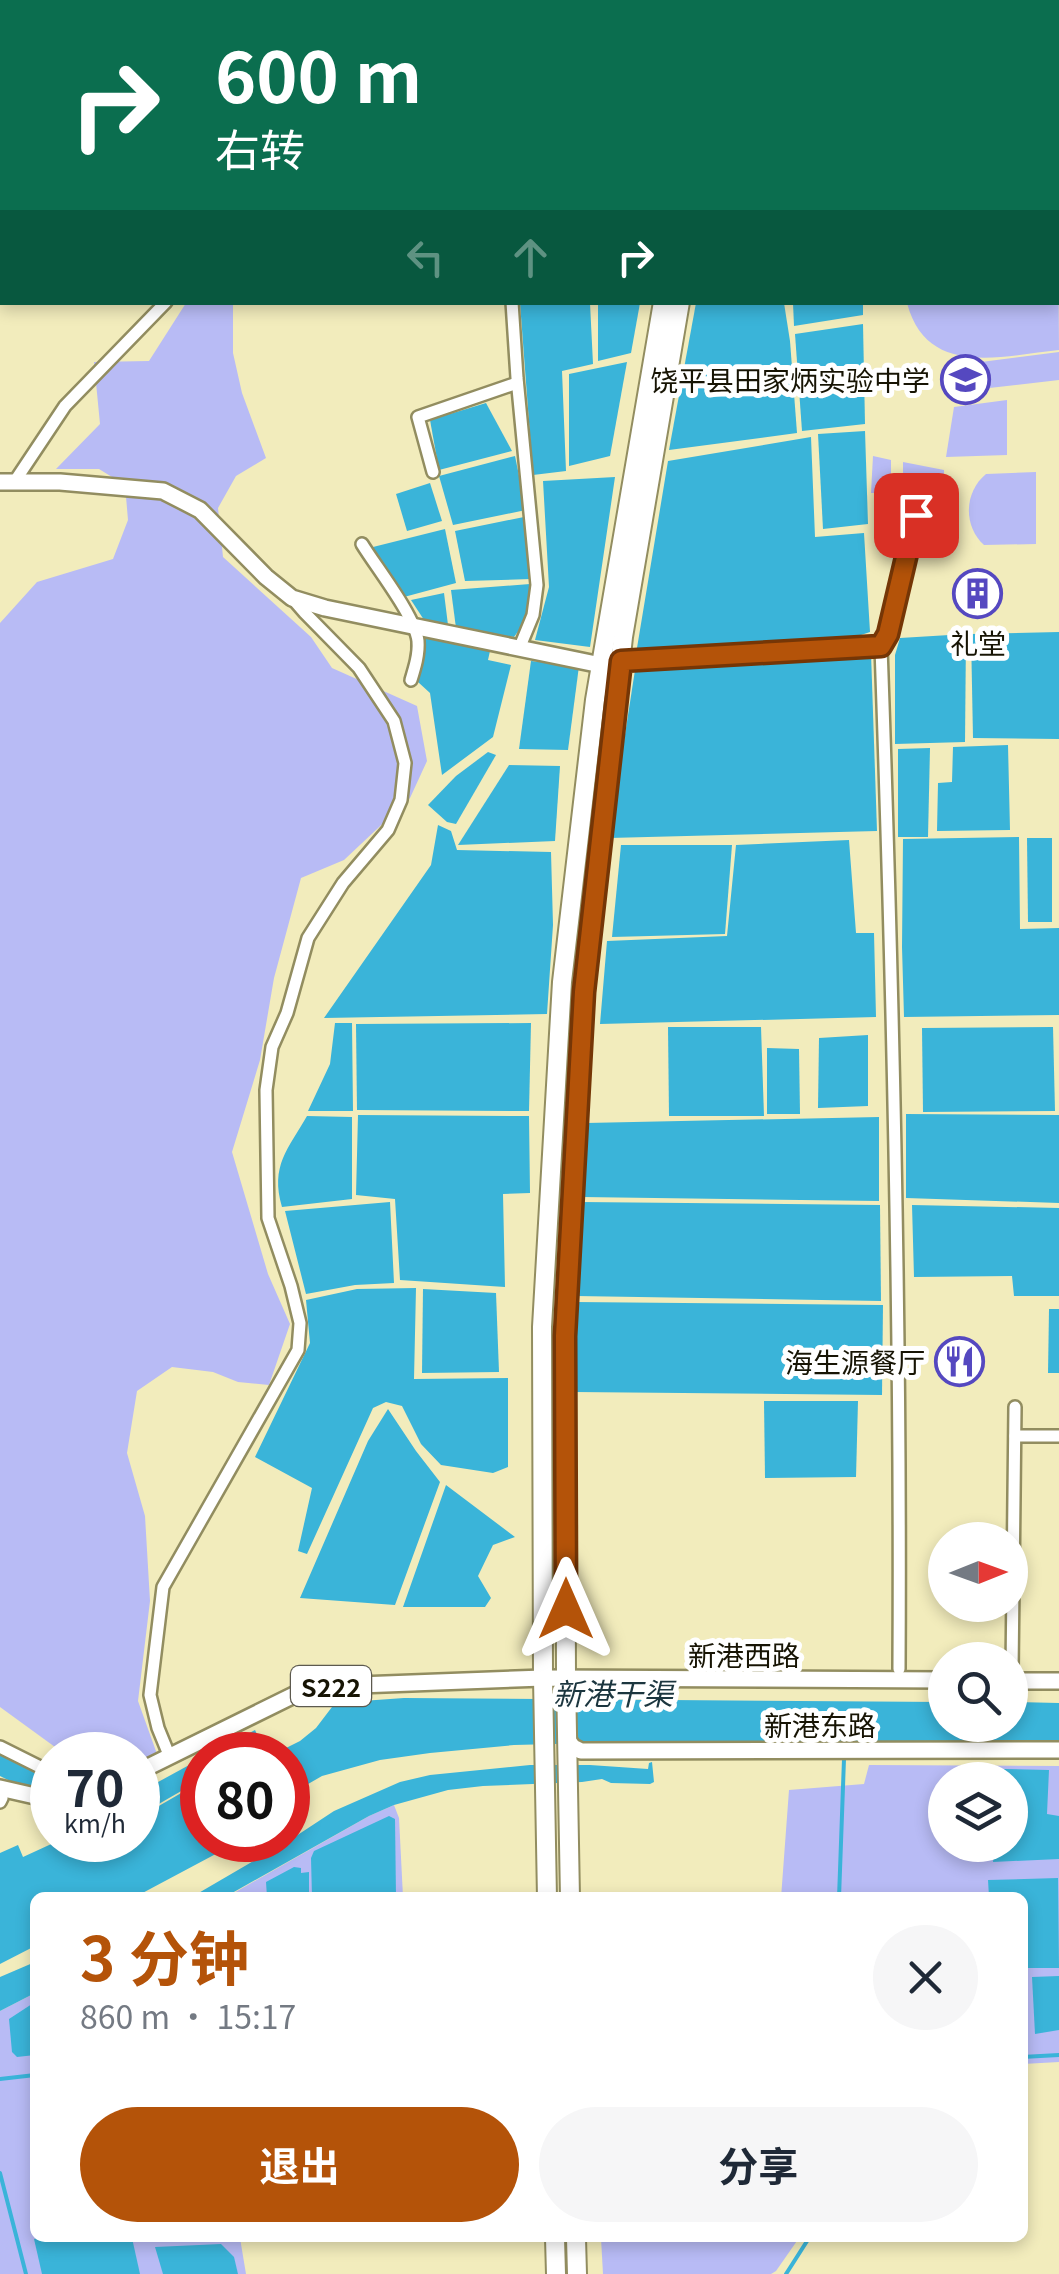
<!DOCTYPE html>
<html lang="zh">
<meta charset="utf-8">
<style>
:root{--surface:#fff;--page:#f6f6f7;--text:#1f2937;--muted:#747a83;--accent:#b45309}
body{margin:0;font-family:Georgia,"Noto Sans SC",serif;background:var(--page);color:var(--text);height:100vh;display:flex;flex-direction:column;font-size:38px;white-space:nowrap}
*{box-sizing:border-box;margin:0}
p{font-size:32px;color:var(--muted)}
.icon{flex:none;width:55px;height:55px;fill:none;stroke:currentColor;stroke-width:2;stroke-linecap:round;stroke-linejoin:round}
.map{position:relative;flex:1;overflow:hidden}
.sheet{position:absolute;left:30px;top:1892px;width:998px;height:350px;display:flex;flex-direction:column;background:var(--surface);border-radius:15px;box-shadow:0 5px 15px #0003}
.sheet>*{flex:none}
.hud{position:absolute;left:0px;top:0px;width:1060px;height:305px;box-shadow:0 5px 15px #0003;background:#0b6e4f;color:#fff;overflow:hidden}
.needle{width:65px;rotate:89deg}
.controls{position:absolute;left:928px;top:1522px;display:grid;gap:20px}
.controls a{display:grid;place-items:center;width:100px;height:100px;border-radius:50%;background:var(--surface);box-shadow:0 5px 15px #0003;font-size:50px}
.speed{position:absolute;left:30px;top:1732px;display:flex;gap:20px;font-size:50px;font-weight:700;text-align:center}
.speed>*{display:grid;place-content:center;width:130px;height:130px;border-radius:50%;background:var(--surface);box-shadow:0 5px 15px #0003;line-height:1}
.speed small{font-size:25px;font-weight:400}
.speed .limit{border:15px solid #d22;background:#fff;color:#111}
.pin{position:absolute;display:grid;place-items:center;width:85px;height:85px;color:#fff;margin:-42px;border-radius:20px;box-shadow:0 5px 15px #0006}
.me{position:absolute;width:110px;margin:-55px;rotate:0deg;stroke-linejoin:round;filter:drop-shadow(0 0 8px #0008)}
.turn{display:flex;align-items:center;gap:35px;height:210px;padding:0 50px;font-size:45px}
.turn .icon{width:130px;height:130px;stroke-width:2.5}
.turn b{display:block;font-size:70px;line-height:85px}
.lanes{display:flex;align-items:center;height:95px;padding:0 50px;background:#0003;justify-content:center;gap:50px;direction:ltr}
.lanes .off{opacity:.35}
.round{display:grid;place-items:center;flex:none;width:105px;height:105px;border-radius:52px;background:var(--page)}
.headline{display:flex;align-items:center;justify-content:space-between;height:170px;padding:0 50px}
h1{font-size:60px;font-weight:700;line-height:75px;color:var(--accent)}
.cta{display:flex;gap:20px;margin-top:auto;padding:20px 50px}
.cta a{flex:1;height:115px;border-radius:60px;background:var(--accent);color:#fff;font-size:40px;font-weight:700;line-height:115px;text-align:center}
.cta a+a{background:var(--page);color:var(--text)}
.map>svg:first-child{display:block}
</style>
<div class="map">
<svg width="1059" height="2274" viewBox="0 0 1059 2274">
<rect width="100%" height="100%" fill="#f2ecbc"/>
<g fill="#b8bbf5" fill-rule="evenodd">
<path d="M1058,202L1059,350C1001,356 927,378 907,303L1058,302Z"/>
<path d="M186,303H233V353L242,393L266,458L236,476L218,508L223,557L311,637L332,668L417,706L427,761L410,798L344,860L301,878L274,978L260,1060L232,1152L268,1274L290,1324L269,1385L238,1382L213,1372L172,1367L137,1391L127,1453L145,1516L150,1601L138,1701L157,1754L138,1761V1755H66L0,1707V623L37,582L113,559L128,520L125,485L99,469H56L100,424L94,362L149,361Z"/>
<path d="M1059,352V380L954,392L950,366Z"/>
<path d="M1007,400V455L946,457L954,407Z"/>
<path d="M873,456L891,460V493H871Z"/>
<path d="M903,462L944,470V492L903,493Z"/>
<path d="M1036,472V544L984,545C963,526 964,492 986,474Z"/>
<path d="M869,1765L1059,1766V2062L1023,2064L1022,1898H781L789,1790L864,1784ZM945,1780H1010V1845H945Z"/>
<path d="M394,1805L399,1818L403,1897L225,1898L369,1816Z"/>
<path d="M35,1993V2238H240L246,2274H0V2011Z"/>
<path d="M601,2238H799L776,2271L771,2274H603Z"/>
</g>
<g fill="#3ab4d9">
<path d="M520,303H590L593,364L562,371L566,471L533,475Z"/>
<path d="M598,303H640L631,353L598,361Z"/>
<path d="M696,303H784L790,341L797,433L669,450Z"/>
<path d="M793,303H863V315L794,326Z"/>
<path d="M863,324L865,424L802,431L795,334Z"/>
<path d="M627,362L610,456L569,466V374Z"/>
<path d="M486,403L512,451L439,470L430,420Z"/>
<path d="M865,431L868,524L823,529L818,434Z"/>
<path d="M811,437L815,537L864,533L870,632L855,637L636,654L668,461Z"/>
<path d="M515,456L526,510L453,525L439,476Z"/>
<path d="M615,477L590,647L535,640L549,587L543,481Z"/>
<path d="M430,483L442,521L407,531L396,494Z"/>
<path d="M524,517L531,579L465,581L455,531Z"/>
<path d="M445,529L456,583L404,597L377,564L373,547Z"/>
<path d="M530,584L528,618L514,637L456,628L451,590Z"/>
<path d="M444,593L448,625L426,623L411,600Z"/>
<path d="M1059,632V739L973,738L971,634Z"/>
<path d="M966,634L965,742L895,744V655L900,638Z"/>
<path d="M423,635L490,651L488,660L511,665L493,737L442,775L430,693L418,682Z"/>
<path d="M871,653L877,831L609,838L635,670Z"/>
<path d="M531,661L579,666L568,750L519,749Z"/>
<path d="M1008,745L1010,830L937,831L938,783L952,782L953,747Z"/>
<path d="M930,748L928,837H898V749Z"/>
<path d="M488,752L496,755L456,824L447,822L428,805L456,776Z"/>
<path d="M509,765L560,766L555,841L458,845Z"/>
<path d="M438,825L451,831L457,850L551,852L553,925L547,1014L324,1018L431,865Z"/>
<path d="M1019,837L1020,929L1059,928V1015L904,1017L902,947L903,839Z"/>
<path d="M1027,838H1052V922H1028Z"/>
<path d="M849,840L856,933H874L876,1017L600,1024L607,941L727,936L736,845Z"/>
<path d="M621,845H732L725,934L612,937Z"/>
<path d="M335,1023H352L353,1111H308L330,1064Z"/>
<path d="M531,1023L529,1111L357,1110L356,1024Z"/>
<path d="M761,1027L764,1116H669L668,1027Z"/>
<path d="M1053,1027L1055,1111L923,1112L922,1028Z"/>
<path d="M868,1035V1106L818,1108L819,1038Z"/>
<path d="M767,1048L799,1049L800,1114H767Z"/>
<path d="M906,1114L1059,1115V1203L906,1198Z"/>
<path d="M358,1115L529,1116L530,1193L503,1194L505,1287L400,1280L395,1199L356,1195Z"/>
<path d="M307,1116L352,1117V1199L282,1207C270,1166 288,1149 307,1116Z"/>
<path d="M879,1117V1201L582,1197L586,1123Z"/>
<path d="M390,1202L394,1283L355,1285L306,1294L285,1211Z"/>
<path d="M581,1202L880,1205L881,1301L576,1296Z"/>
<path d="M912,1205L1059,1208V1296H1014L1012,1276L914,1277Z"/>
<path d="M416,1288L414,1379L508,1378V1467L493,1473L441,1465L421,1444L402,1406L386,1402L373,1408L307,1554L298,1551L312,1488L255,1457L310,1343L306,1300L357,1289Z"/>
<path d="M423,1289L496,1293L499,1372L422,1373Z"/>
<path d="M575,1302L883,1305L882,1395L574,1392Z"/>
<path d="M1049,1309H1059V1373H1048Z"/>
<path d="M764,1401H858L856,1477L765,1478Z"/>
<path d="M388,1409L416,1451L440,1482L395,1605L300,1598L368,1441Z"/>
<path d="M446,1485L515,1537L493,1545L478,1576L491,1598L485,1607H403Z"/>
<path d="M404,1698L945,1702V1725H1010V1702L1059,1703V1742H634L514,1745L430,1753L380,1760L322,1776L289,1795L296,1810L288,1814V1755H272L300,1741L316,1728L332,1707L348,1702Z"/>
<path d="M255,1730L262,1745L245,1755H208Z"/>
<path d="M0,1755L52,1779V1789L12,1782L0,1776Z"/>
<path d="M202,1758V1779L138,1816V1793Z"/>
<path d="M652,1762L654,1782L650,1784L611,1783L602,1779L582,1782L483,1786L448,1790L394,1805L369,1816L225,1897L190,1898L293,1838L334,1811L400,1782L430,1775L530,1765H590L648,1769L649,1763Z"/>
<path d="M1004,1769L1049,1770L1047,1814L1059,1816V1859L993,1862L995,1845H1010V1780H1003Z"/>
<path d="M202,1781V1840H242L135,1897L35,1898V1946L0,1964V1853L18,1845L23,1857L60,1840L69,1857L99,1840H138V1818Z"/>
<path d="M389,1816L395,1819L396,1897H312L311,1858L314,1851Z"/>
<path d="M294,1867L301,1868V1873L309,1872V1897H267L266,1882Z"/>
<path d="M1058,1878L1059,1968H1023L1022,1898L989,1897L988,1880Z"/>
<path d="M35,1962V1993L0,2011V1977Z"/>
<path d="M1059,1976V2030L1035,2034L1032,1977Z"/>
<path d="M35,2002V2055L17,2057L12,2052L9,2019Z"/>
<path d="M40,2238H132L140,2274H42L34,2239Z"/>
<path d="M221,2244L234,2257L238,2274H163L155,2247Z"/>
</g>
<g fill="none" stroke-linecap="round" stroke-linejoin="round">
<g stroke="#3ab4d9" stroke-width="4">
<path d="M839,1898L844,1759"/>
<path d="M1022,2057L1059,2055"/>
<path d="M0,2079L35,2075"/>
<path d="M0,2173L26,2274"/>
<path d="M786,2274L809,2238"/>
</g>
<defs>
<g id="minor">
<path d="M453,0L457,2"/>
<path d="M33,2L42,0"/>
<path d="M0,12L2,11"/>
<path d="M512,302L517,378L537,585L533,615L519,649"/>
<path d="M433,472L418,417L517,383"/>
<path d="M15,481L65,406L166,302"/>
<path d="M362,544C376,567 415,616 418,641C419,654 415,667 411,680"/>
<path d="M881,647C893,987 901,1328 899,1669"/>
<path d="M621,661L881,647L888,634L916,515L944,513"/>
<path d="M1015,1436H1059"/>
<path d="M1012,1672L1015,1407"/>
<path d="M0,1747L52,1773"/>
<path d="M167,1750L158,1728L150,1695L163,1587L298,1350L300,1323L291,1286L268,1218L266,1090L272,1047L287,1013L308,938L343,883L388,830L401,800L405,763L394,721L359,668L305,613L292,598"/>
<path d="M0,1802L2,1798"/>
</g>
<g id="major">
<path d="M0,482H60L163,491L200,510L266,577L292,598L325,608L601,665"/>
<path d="M1010,1681H1059"/>
<path d="M567,1739L573,1747L581,1751L1059,1750"/>
<path d="M138,1772L296,1694L333,1686L543,1678L945,1680"/>
<path d="M0,1788L35,1796H52"/>
</g>
<g id="highway">
<path d="M727,2L728,0"/>
<path d="M748,2L749,0"/>
<path d="M547,1898L543,1678L542,1327L562,982L595,700L663,302"/>
<path d="M570,1898L566,1678L565,1337L584,992L623,637L680,302"/>
<path d="M555,2238L556,2274"/>
<path d="M576,2238L577,2274"/>
</g>
</defs>
<use href="#minor" stroke="#928d60" stroke-width="16"/>
<use href="#major" stroke="#928d60" stroke-width="20"/>
<use href="#highway" stroke="#928d60" stroke-width="22"/>
<use href="#minor" stroke="#fff" stroke-width="11"/>
<use href="#major" stroke="#fff" stroke-width="15"/>
<use href="#highway" stroke="#fff" stroke-width="18"/>
</g>
<g fill="none" stroke-linecap="round" stroke-linejoin="round">
<defs>
<path id="route" d="M566,1609L565,1336L584,992L621,661L881,646L888,634L916,515"/>
</defs>
<use href="#route" stroke="#753606" stroke-width="25"/>
<use href="#route" stroke="#b45309" stroke-width="18"/>
</g>
<defs>
<symbol id="school-ring" viewBox="-11 -11 22 22"><circle r="9.5" fill="#fff" stroke="#5548c0" stroke-width="1.5"/><path d="M0-5L7-2L0 1L-7-2ZM-4 1L0 2.5L4 1V4Q0 6-4 4Z" fill="#5548c0"/></symbol>
<symbol id="building-ring" viewBox="-11 -11 22 22"><circle r="9.5" fill="#fff" stroke="#5548c0" stroke-width="1.5"/><path d="M-4-6H4V6H1V3H-1V6H-4ZM-2.5-4.3h1.7v1.8h-1.7ZM.8-4.3h1.7v1.8H.8ZM-2.5-1h1.7V.8h-1.7ZM.8-1h1.7V.8H.8Z" fill="#5548c0"/></symbol>
<symbol id="restaurant-ring" viewBox="-11 -11 22 22"><circle r="9.5" fill="#fff" stroke="#5548c0" stroke-width="1.5"/><path d="M-5-6h1v4h1v-4h1v4h1v-4h1v5L-1.5 .5V6h-2V.5L-5-1ZM5-6V6H3V1.5H1.5Q1.5-4 5-6Z" fill="#5548c0"/></symbol>
</defs>
<g fill-rule="evenodd">
<use href="#school-ring" x="938" y="352" width="55" height="55"/>
<use href="#building-ring" x="950" y="566" width="55" height="55"/>
<use href="#restaurant-ring" x="932" y="1334" width="55" height="55"/>
</g>
<g text-anchor="middle" dominant-baseline="central" stroke-width="10" stroke-linejoin="round" paint-order="stroke">
<rect fill="#fff" stroke="#5d5a4f" stroke-width="2.5" x="291" y="1666" width="80" height="40" rx="8"/>
<g font-size="25" font-weight="bold" fill="#171404">
<text x="331" y="1686">S222</text>
</g>
<g font-size="28" fill="#171404" stroke="#fff" text-anchor="end">
<text x="930" y="379">饶平县田家炳实验中学</text>
<text x="978" y="642" text-anchor="middle">礼堂</text>
<text x="925" y="1361">海生源餐厅</text>
</g>
<g font-size="28" fill="#171404" stroke="#fff">
<text x="744" y="1654">新港西路</text>
<text x="820" y="1724">新港东路</text>
</g>
<g font-size="30" font-style="italic" fill="#1c363f" stroke="#fff">
<text x="613" y="1692">新港干渠</text>
</g>
</g>
</svg>
<div class="controls">
<a><svg class="needle" viewBox="-14 -14 28 28"><path d="M0-13l5 13h-10z" fill="#e53935"/><path d="M0 13l5-13h-10z" fill="#747a83"/></svg></a>
<a><svg class="icon" aria-label="search" viewBox="0 0 24 24"><circle cx="10" cy="10" r="6"/><path d="M15 15l6 6"/></svg></a>
<a><svg class="icon" aria-label="layers" viewBox="0 0 24 24"><path d="M12 4l9 5-9 5-9-5zM3 14l9 5 9-5"/></svg></a>
</div>
<div class="speed"><div>70<small>km/h</small></div><div class="limit">80</div></div>
<div class="pin" style="left:916px;top:515px;background:#d93025"><svg class="icon" aria-label="arrive" viewBox="0 0 24 24"><path d="M6 21V4h12l-3 4 3 4H6"/></svg></div>
<svg class="me" style="left:566px;top:1609px" viewBox="-20 -20 40 40"><path d="M0-17L14 15 0 8-14 15z" fill="#b45309" stroke="#fff" stroke-width="4"/></svg>
<div class="hud">
<div class="turn"><svg class="icon" aria-label="right" viewBox="0 0 24 24"><path d="M7 20v-9h11M14 6l5 5-5 5"/></svg><div><b>600 m</b>右转</div></div>
<div class="lanes"><svg class="icon off" aria-label="left" viewBox="0 0 24 24"><path d="M17 20v-9H6M10 6l-5 5 5 5"/></svg><svg class="icon off" aria-label="ahead" viewBox="0 0 24 24"><path d="M12 20V5M6 11l6-6 6 6"/></svg><svg class="icon" aria-label="right" viewBox="0 0 24 24"><path d="M7 20v-9h11M14 6l5 5-5 5"/></svg></div>
</div>
<section class="sheet">
<div class="headline"><div><h1>3 分钟</h1><p>860 m · 15:17</p></div><a class="round"><svg class="icon" aria-label="close" viewBox="0 0 24 24"><path d="M6 6l12 12M18 6L6 18"/></svg></a></div>
<div class="cta"><a>退出</a><a>分享</a></div>
</section>
</div>
